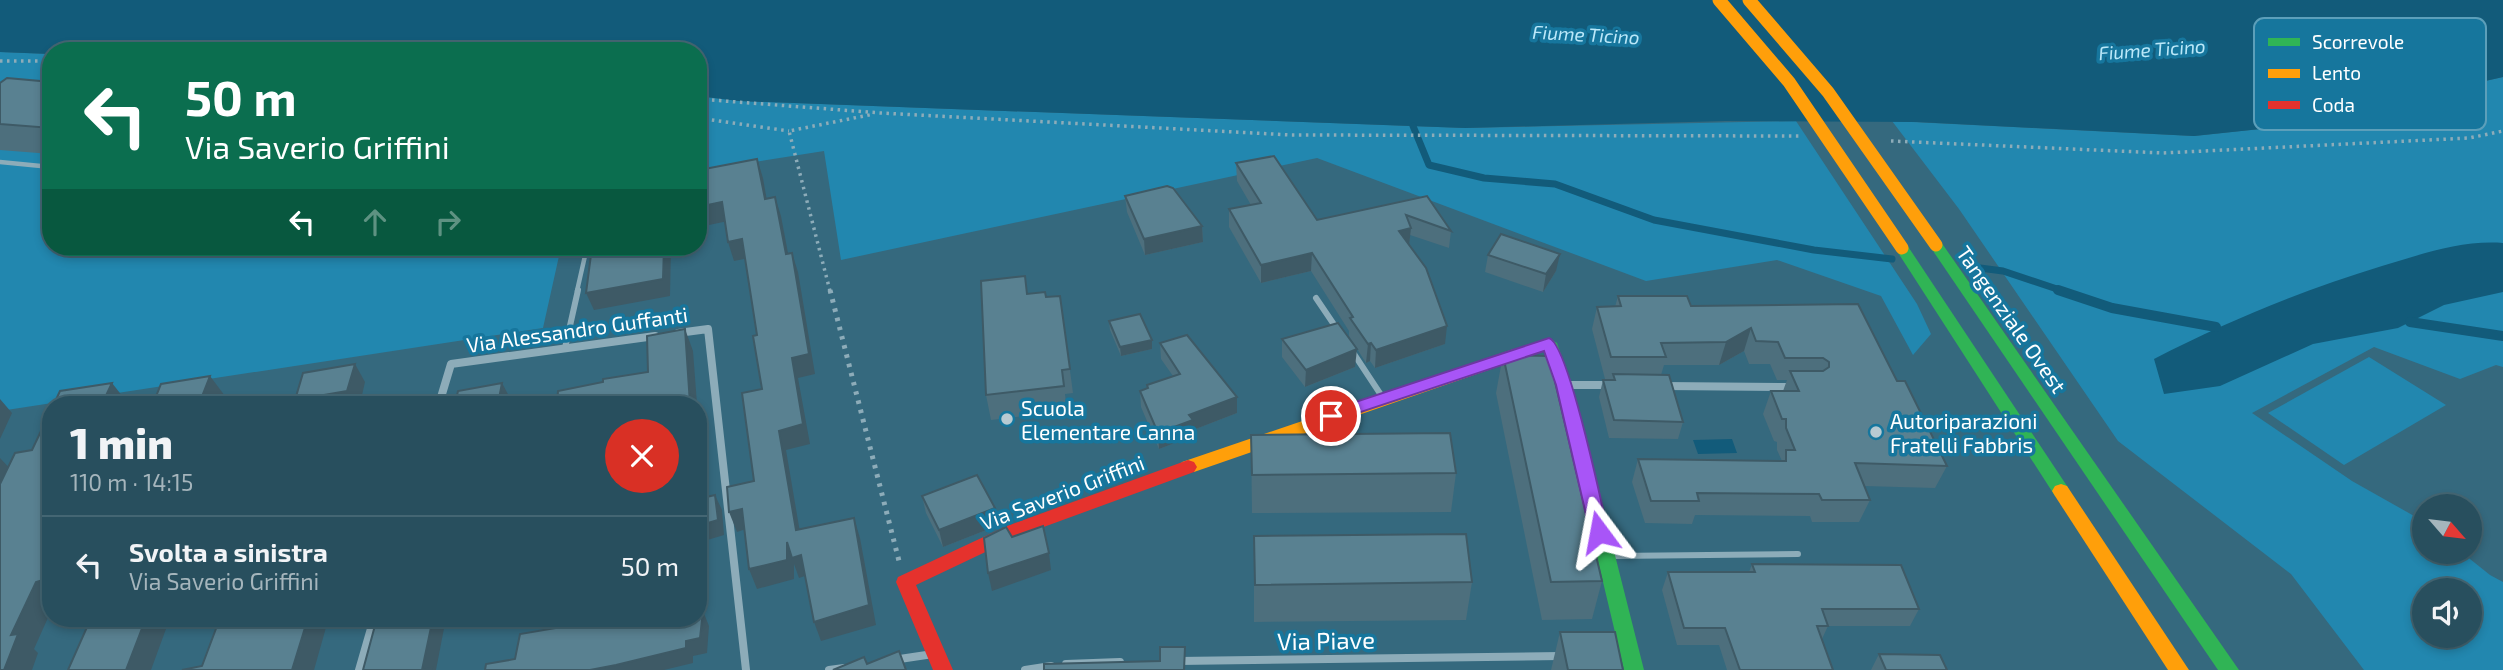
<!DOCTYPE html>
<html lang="it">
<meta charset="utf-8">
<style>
:root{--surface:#284f5e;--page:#345967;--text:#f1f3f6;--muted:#a5b5bc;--line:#446673}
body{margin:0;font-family:"Exo 2",sans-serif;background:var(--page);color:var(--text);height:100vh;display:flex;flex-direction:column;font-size:26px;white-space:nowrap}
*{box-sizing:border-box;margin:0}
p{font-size:23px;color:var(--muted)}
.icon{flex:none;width:38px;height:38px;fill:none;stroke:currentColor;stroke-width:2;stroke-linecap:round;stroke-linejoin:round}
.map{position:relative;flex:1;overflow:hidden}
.details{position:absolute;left:42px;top:396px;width:665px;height:231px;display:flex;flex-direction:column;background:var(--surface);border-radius:28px;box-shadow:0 4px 10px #0003,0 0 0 2px var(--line)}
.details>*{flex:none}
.banner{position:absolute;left:42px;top:42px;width:665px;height:214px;border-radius:28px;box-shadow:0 4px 10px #0003,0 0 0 2px var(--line);background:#0b6e4f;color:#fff;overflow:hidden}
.needle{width:46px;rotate:118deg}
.tools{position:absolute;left:2412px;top:494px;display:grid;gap:14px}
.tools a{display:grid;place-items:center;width:70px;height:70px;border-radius:50%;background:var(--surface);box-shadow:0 4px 10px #0003,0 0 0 2px var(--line);font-size:35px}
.pin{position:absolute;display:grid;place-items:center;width:60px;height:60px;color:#fff;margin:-30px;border:4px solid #fff;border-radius:50%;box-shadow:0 2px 7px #0007}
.me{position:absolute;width:77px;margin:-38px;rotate:347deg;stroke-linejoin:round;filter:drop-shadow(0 0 5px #0008)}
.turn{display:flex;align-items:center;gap:24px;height:147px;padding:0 28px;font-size:32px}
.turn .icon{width:91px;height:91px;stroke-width:2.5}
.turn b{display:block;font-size:49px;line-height:60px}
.lanes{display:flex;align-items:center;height:66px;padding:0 28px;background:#0003;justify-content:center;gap:35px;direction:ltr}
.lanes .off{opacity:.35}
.round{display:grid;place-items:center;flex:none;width:74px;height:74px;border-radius:37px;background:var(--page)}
.overview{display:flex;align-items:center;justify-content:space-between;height:119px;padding:0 28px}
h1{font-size:42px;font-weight:800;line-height:52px}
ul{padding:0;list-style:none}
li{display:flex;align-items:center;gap:21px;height:98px;padding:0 28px;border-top:2px solid var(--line)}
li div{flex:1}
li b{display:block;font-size:26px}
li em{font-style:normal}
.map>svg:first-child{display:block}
</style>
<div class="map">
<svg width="2503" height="670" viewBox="0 0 2503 670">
<rect width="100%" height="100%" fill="#35697e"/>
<g fill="#2287af" fill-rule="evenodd">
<path d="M0,52L51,54V247H561L543,328L0,411Z"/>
<path d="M2503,77V367L2496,365L2460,379L2374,347L2252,413L2352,481L2423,521L2424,551H2460L2490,575L2503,582V670H2364L2291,574L2118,441L1959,209L1892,121L2194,136L2279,127ZM2424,590H2469V635H2424Z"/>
<path d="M698,96L739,101L1465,128L1796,121L1917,304L1931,334L1913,355L1881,296L1777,260L1646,281L1317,158L841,260L824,151L698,171Z"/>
<path d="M2369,357L2446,405L2344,465L2268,413Z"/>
</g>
<g fill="#125b7a">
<path d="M0,0H2503V77L2279,127L2194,136L1917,122L1725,121L1465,128L739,101L698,96V51H51V54L0,52Z"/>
<path d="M2503,243V292L2444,305L2398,328L2313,344L2220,386L2164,394L2154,359C2228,321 2303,290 2382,266C2422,254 2461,240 2503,243Z"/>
<path d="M1732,439L1737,453L1698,454L1693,440Z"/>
</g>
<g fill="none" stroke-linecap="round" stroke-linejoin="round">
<g stroke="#125b7a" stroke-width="7">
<path d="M1413,126L1429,165L1484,178L1555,184L1654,220L1814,250L1892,259"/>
<path d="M1980,268L2003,271L2063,291"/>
</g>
<g stroke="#125b7a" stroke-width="10">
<path d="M2058,290L2112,308L2216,327"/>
<path d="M2410,322L2503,336"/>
</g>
<g stroke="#8dacb9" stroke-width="3.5" stroke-dasharray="2.5 4.5" stroke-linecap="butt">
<path d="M0,61H51"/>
<path d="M698,99L881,113L1290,135L1799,136"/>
<path d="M698,118L789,131"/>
<path d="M1891,141L2163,153L2469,138L2503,131"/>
<path d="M830,291L789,131L874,114"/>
</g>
<path stroke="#8dacb9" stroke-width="5" stroke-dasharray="3.5 6" stroke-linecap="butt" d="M830,290L899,561"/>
<g stroke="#8dacb9" stroke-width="4.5">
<path d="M0,162L51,167"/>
<path d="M577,291L587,247"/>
</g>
<g stroke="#8dacb9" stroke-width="6">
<path d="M1316,298L1337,329"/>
<path d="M565,348L578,290"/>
<path d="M1354,354L1383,398"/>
<path d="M1612,556L1798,554"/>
</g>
<g stroke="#8dacb9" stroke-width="8">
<path d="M678,333L708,329L746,670"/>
<path d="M1565,385H1609"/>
<path d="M1663,386L1791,387"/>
<path d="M439,404L451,364L655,336"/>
<path d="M893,660L933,654"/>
<path d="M1178,661L1561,656"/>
<path d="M1066,664L1120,662"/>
<path d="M359,670L374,618"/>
<path d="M829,670L844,668"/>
<path d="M1025,670L1051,666"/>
</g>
<g fill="#30b455" fill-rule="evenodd">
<path d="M1936,240L1941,242L2239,670H2218L1931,248L1929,245L1931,242Z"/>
<path d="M1902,243L1907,245L2067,486L2070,491L2067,496L2061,498L2055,496L1895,248Z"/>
<path d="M1549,338L1557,343L1572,385L1644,670H1624L1556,385L1544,351L1514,361L1506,355L1508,351Z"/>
</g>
<g fill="#ff9f0a" fill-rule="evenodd">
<path d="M1514,349L1520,351L1522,355L1520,359L1194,472H1182L1179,467L1182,462Z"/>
<path d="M2061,484L2067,486L2189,670H2168L2055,496L2052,491L2055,486Z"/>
</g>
<path fill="#e5322d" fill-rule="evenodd" d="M1188,460L1194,462L1197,467L1194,472L1019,536L916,585L953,670H933L896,582L898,577L1007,526Z"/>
<g stroke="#ff9f0a" stroke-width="13">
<path d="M1719,0L1789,82L1902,248"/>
<path d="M1749,0L1828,92L1936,245"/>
</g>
</g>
<g fill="#4d6f7d">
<path d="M51,82V154L0,150V83Z"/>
<path d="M1236,163L1317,220L1427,196L1451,231L1449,248L1410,235L1409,245L1445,344L1375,368L1370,361L1366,363L1349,336V331L1311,271L1261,283L1229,227V209L1251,205L1237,181Z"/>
<path d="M1125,196L1202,226L1203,242L1145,255L1127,212Z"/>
<path d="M1488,255L1556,271L1543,292L1485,272Z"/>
<path d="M1027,294L1046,297L1060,296L1073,393L1065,394L1067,411L991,420L986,395Z"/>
<path d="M1618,296L1691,306L1897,381L1947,466L1935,488L1864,486L1870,500L1859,522H1812L1810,516L1695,515L1692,524L1645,523L1632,482L1638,459L1782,461L1777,450V442L1774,441L1763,414L1771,391H1783L1787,380H1777L1770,364H1749L1744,351L1719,365H1664L1661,375L1683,422L1678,439L1609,438L1599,397L1603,380H1612V379H1605L1592,329L1597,307H1615Z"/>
<path d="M1109,321L1152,340V349L1121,356L1110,330Z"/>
<path d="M1282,339L1355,367L1305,387L1282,357Z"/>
<path d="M1160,343L1237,397V413L1193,430V436L1159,449L1141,407L1140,391L1173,376L1161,359Z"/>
<path d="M1503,355L1602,581L1592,619L1542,620L1496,393Z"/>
<path d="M1251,435L1456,473L1451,512L1252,513Z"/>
<path d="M922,496L995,508L999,525L943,547L926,513Z"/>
<path d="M1254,536L1472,582L1466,620L1254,622Z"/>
<path d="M1752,564L1919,609L1910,626H1828L1822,639L1833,670H1727L1719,645H1677L1662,590L1668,572H1749Z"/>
<path d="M1560,632L1623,670H1551Z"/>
<path d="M1879,654L1947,670H1871Z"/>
</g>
<g fill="#3e5a66">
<path d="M757,159L763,178L770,218L765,199Z"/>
<path d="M775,197L781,216L792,274L786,254Z"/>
<path d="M722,202L728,221L709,225L703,206Z"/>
<path d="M1202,226L1203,242L1145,255L1144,239Z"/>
<path d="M1411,228L1409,246L1399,231Z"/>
<path d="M742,239L749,258L734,261L728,242Z"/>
<path d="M664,247H671L670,296L594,310L586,293Z"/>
<path d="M792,253L798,272L815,374L798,378L810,444L786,450L803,550L796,530L779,431L792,358Z"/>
<path d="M1312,253L1311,271L1261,283V265Z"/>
<path d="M1560,254L1556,271L1543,292L1546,274Z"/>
<path d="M1447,326L1445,344L1375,368L1376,350Z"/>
<path d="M1751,328L1744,351L1719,365L1726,342Z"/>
<path d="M685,329L693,351L697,404H690Z"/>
<path d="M1152,340V349L1121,356L1120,347Z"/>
<path d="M1371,343L1370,361L1366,363L1368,344Z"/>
<path d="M1357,349L1355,367L1305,387L1306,370Z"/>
<path d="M355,364L365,382L360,404H298L295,400Z"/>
<path d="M210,376L225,396L221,404H199Z"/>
<path d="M112,383L127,402V404H102Z"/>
<path d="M502,383L510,398L509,404H498Z"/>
<path d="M1237,397V413L1193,430V436L1159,449L1158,433L1189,415Z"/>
<path d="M0,399L12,413L0,439Z"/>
<path d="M698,420L702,467L698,468Z"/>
<path d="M0,458L17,476L0,512Z"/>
<path d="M715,495L722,510L724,535L704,541L708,579L698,582V526Z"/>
<path d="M995,508L999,525L943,547L939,530Z"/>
<path d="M742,509L749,528L737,532L729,512Z"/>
<path d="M854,518L860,538L876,625L821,641L814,622Z"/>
<path d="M787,542L801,555L808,575L799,578L794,564V579L757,589L749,569Z"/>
<path d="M1049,553L1051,570L992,591L988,573Z"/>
<path d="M51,563V611L34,649L38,653L32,670H4L11,635L36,582Z"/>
<path d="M703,611L709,626L707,653L693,656V663L664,670H590L686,641Z"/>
<path d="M146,618H170L151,670H126Z"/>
<path d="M308,618H322L327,624L314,670H292Z"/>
<path d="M433,618H446L436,670H422Z"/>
</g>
<g fill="#598191" stroke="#3e5a66" stroke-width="2">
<path d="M7,78L51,82V128L0,124V83Z"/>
<path d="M1274,156L1317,220L1427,196L1451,231L1406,215L1411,228L1399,231L1426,268L1447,326L1376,350L1371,343L1368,344L1350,318L1353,317L1312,253L1261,265L1229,209L1261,203L1236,163Z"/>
<path d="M757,159L765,199L775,197L786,254L792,253L809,354L792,358L803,424L779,431L796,530L854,518L869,605L814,622L801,555L792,558L787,542V560L749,569L742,509L729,512L727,487L754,481L742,393L762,389L753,336L757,335L742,239L728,242L722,202L703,206L699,170Z"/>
<path d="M1167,186L1173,188L1202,226L1144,239L1125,196Z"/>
<path d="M1501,234L1560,254L1546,274L1488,255Z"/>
<path d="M592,247H664L663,279L586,293Z"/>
<path d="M1025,276L1027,294L1045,292L1046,297L1060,296L1070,369L1062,370L1064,386L986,395L981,281Z"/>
<path d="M1618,296H1687L1691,306L1858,304L1897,381H1905L1947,466L1855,463L1870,500H1822L1819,494L1697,493L1699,501H1651L1638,459L1786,461V450H1795L1786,428V419H1782L1771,391H1799L1790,371H1823L1829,367V362L1823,358H1785L1778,342L1756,341L1751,328L1726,342L1661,343L1666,357H1611L1597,307L1621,306Z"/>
<path d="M1140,314L1152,340L1120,347L1109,321Z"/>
<path d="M1338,323L1357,349L1306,370L1282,339Z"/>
<path d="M685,329L690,404H557L558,391L603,382V379L648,372L647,336Z"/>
<path d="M1187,335L1237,397L1189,415L1193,420L1158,433L1140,391L1148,388L1147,385L1180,374L1160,343Z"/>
<path d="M1503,355L1549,356L1602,581L1551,582Z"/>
<path d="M355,364L347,391L295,400L303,373Z"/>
<path d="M1613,374L1669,375L1683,422L1614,420L1603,380H1615Z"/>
<path d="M210,376L199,404H153L161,384Z"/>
<path d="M112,383L102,404H54L60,391Z"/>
<path d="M502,383L498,404H455L458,391Z"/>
<path d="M51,410V563L43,580L36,582L11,635L18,634L4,670H0V484L15,453L32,450Z"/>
<path d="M1450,433L1456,473L1252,475L1251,435Z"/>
<path d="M977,475L995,508L939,530L922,496Z"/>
<path d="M715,495L718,520L698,526V499Z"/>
<path d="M1043,526L1049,553L988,573L984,538L1006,527L1012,537Z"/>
<path d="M698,531L701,564L698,565Z"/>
<path d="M1466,534L1472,582L1255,585L1254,536Z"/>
<path d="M1752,564L1901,565L1919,609H1822L1828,626H1817L1833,670H1740L1725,628H1684L1668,572H1755Z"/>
<path d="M703,611L700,638L686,641V648L616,665L590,670H485L486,664L515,659L520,634L615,618H698V612Z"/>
<path d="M91,618H146L126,670H68Z"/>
<path d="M220,618H308L292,670H182L202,666Z"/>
<path d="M377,618H433L422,670L432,668L431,670H363Z"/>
<path d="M1560,632H1615L1623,670H1568Z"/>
<path d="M1160,647H1185L1184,670H1044V664L1160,661Z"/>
<path d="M899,651L906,670H833L864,657L867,664Z"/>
<path d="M1879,654L1940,655L1947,670H1886Z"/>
</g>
<path fill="#a855f7" stroke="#6d37a1" stroke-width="2" d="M1549,338C1568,343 1602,505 1608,532L1606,537L1599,539L1593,537L1590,532L1556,385L1544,351L1331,422L1323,416L1325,412Z"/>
<g fill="#b8cad2" stroke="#16769d" stroke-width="2.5">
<circle cx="1007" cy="419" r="7"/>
<circle cx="1876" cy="432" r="7"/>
</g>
<g text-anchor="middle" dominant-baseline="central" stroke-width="7" stroke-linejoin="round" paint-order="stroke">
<g font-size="19" font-style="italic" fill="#bbe8f9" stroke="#16769d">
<text transform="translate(1586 34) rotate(3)">Fiume Ticino</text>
<text transform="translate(2152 49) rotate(-4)">Fiume Ticino</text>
</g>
<g font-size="21" fill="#fff" stroke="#16769d">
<text transform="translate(2012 319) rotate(55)">Tangenziale Ovest</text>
<text transform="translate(577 329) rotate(-8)">Via Alessandro Guffanti</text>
<text transform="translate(1062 492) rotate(-21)">Via Saverio Griffini</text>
</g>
<g font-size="21" fill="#fff" stroke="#16769d" text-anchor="start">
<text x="1021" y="407">Scuola<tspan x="1021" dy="24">Elementare Canna</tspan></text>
<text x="1890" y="420">Autoriparazioni<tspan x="1890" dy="24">Fratelli Fabbris</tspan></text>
</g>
<g font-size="24" fill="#fff" stroke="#16769d">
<text transform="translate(1326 640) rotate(-1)">Via Piave</text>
</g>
</g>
<rect x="2254" y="18" width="232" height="112" rx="10" fill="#16769d" stroke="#5c9fba" stroke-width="2"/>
<rect x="2268" y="38" width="32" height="8" fill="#30b455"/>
<rect x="2268" y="69" width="32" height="9" fill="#ff9f0a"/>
<rect x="2268" y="101" width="32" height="8" fill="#e5322d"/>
<g font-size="19" fill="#fff">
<text x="2312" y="49">Scorrevole</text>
<text x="2312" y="80">Lento</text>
<text x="2312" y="112">Coda</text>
</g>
</svg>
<div class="tools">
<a><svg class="needle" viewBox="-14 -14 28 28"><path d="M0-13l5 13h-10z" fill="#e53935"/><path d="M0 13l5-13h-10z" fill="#a5b5bc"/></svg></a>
<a><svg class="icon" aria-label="sound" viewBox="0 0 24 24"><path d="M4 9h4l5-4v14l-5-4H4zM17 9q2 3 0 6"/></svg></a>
</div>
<div class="pin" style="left:1331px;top:416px;background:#d93025"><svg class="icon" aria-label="arrive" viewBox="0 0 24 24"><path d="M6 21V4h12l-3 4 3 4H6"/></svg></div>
<svg class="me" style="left:1599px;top:532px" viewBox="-20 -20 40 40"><path d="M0-17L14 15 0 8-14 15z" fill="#a855f7" stroke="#fff" stroke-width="4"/></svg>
<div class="banner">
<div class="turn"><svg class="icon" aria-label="left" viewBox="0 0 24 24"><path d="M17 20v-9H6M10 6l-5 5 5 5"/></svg><div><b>50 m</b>Via Saverio Griffini</div></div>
<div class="lanes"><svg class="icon" aria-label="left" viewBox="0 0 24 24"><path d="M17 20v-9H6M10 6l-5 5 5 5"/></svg><svg class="icon off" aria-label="ahead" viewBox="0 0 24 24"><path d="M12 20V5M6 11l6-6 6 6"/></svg><svg class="icon off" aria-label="right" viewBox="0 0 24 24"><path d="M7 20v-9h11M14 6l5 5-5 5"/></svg></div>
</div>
<section class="details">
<div class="overview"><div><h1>1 min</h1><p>110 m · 14:15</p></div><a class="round" style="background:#d93025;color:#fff"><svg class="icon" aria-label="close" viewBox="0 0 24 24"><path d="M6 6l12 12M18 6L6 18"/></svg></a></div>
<ul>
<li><svg class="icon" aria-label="left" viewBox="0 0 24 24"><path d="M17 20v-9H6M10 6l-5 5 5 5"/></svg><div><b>Svolta a sinistra</b><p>Via Saverio Griffini</p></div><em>50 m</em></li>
</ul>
</section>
</div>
